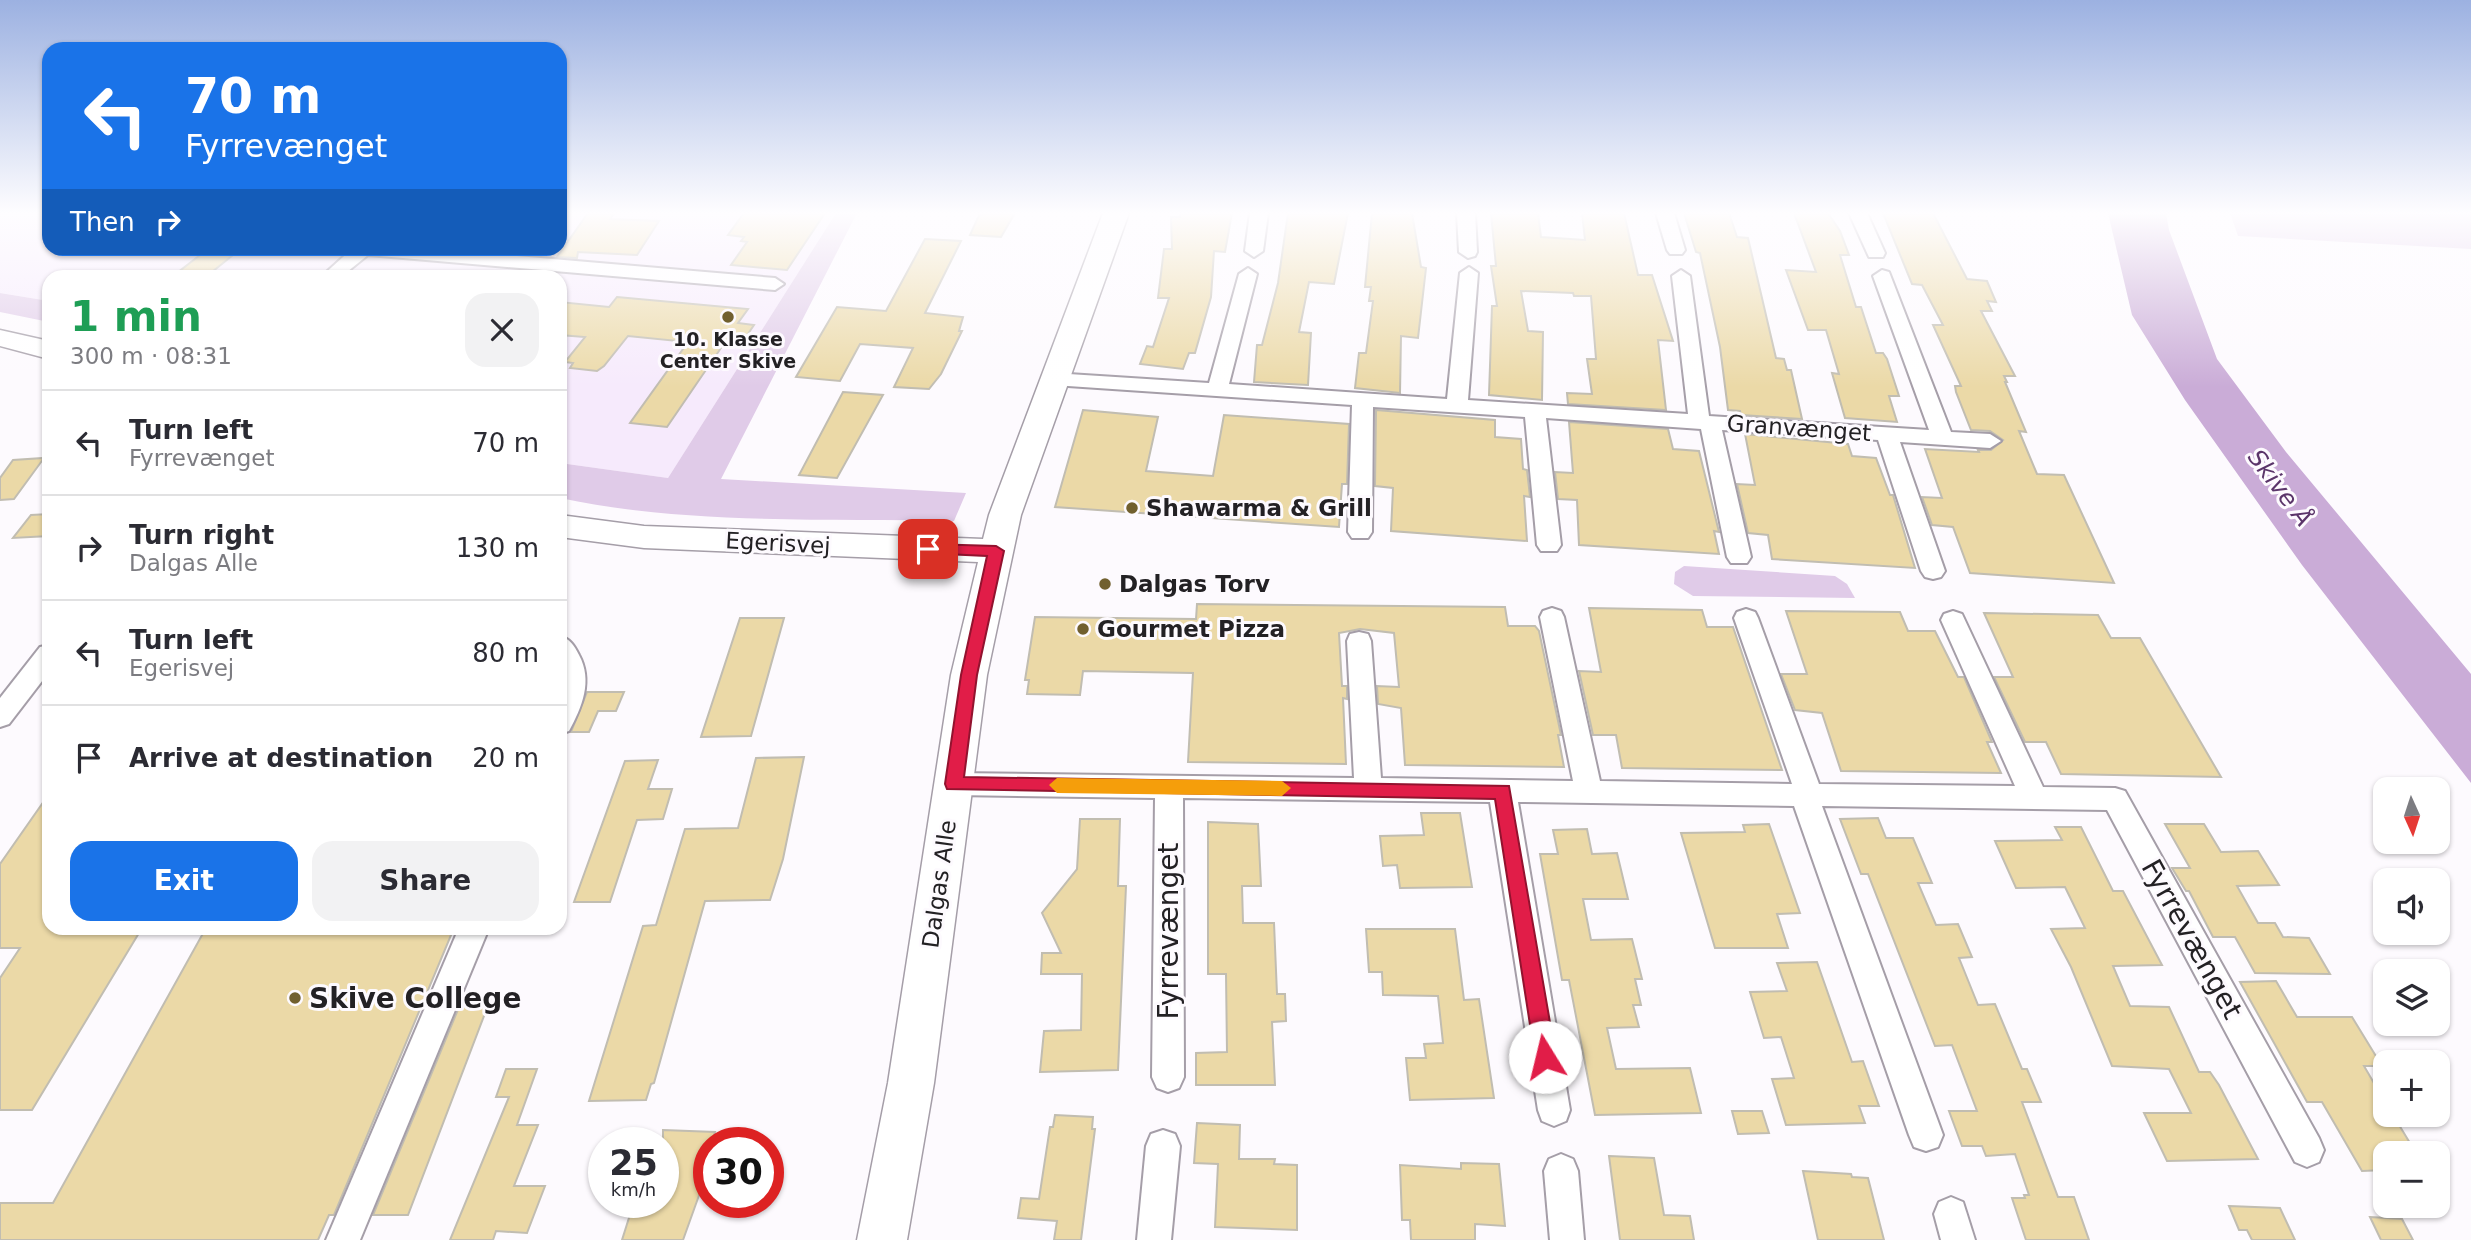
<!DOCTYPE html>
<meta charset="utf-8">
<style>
:root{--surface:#fff;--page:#f2f2f3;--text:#2b2b33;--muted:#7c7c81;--line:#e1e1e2;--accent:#1a73e8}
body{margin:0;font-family:"DejaVu Sans",sans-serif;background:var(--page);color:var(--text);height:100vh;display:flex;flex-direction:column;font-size:26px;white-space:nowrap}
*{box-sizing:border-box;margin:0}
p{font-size:23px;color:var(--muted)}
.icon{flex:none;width:38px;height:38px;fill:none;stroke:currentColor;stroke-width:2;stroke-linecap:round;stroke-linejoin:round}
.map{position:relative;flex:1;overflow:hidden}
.drawer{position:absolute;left:42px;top:270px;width:525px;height:665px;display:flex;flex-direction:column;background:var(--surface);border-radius:21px;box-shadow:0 2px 5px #0004}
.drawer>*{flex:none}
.banner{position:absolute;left:42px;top:42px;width:525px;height:214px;border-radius:21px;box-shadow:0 2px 5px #0004;background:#1a73e8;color:#fff;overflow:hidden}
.needle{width:46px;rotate:177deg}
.controls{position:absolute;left:2373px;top:777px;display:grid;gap:14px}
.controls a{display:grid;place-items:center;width:77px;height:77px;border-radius:14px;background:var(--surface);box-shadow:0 2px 5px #0004;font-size:35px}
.speed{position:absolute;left:588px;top:1127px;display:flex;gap:14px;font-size:35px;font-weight:700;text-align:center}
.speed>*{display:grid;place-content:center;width:91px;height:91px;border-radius:50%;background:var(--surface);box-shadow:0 2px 5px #0004;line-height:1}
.speed small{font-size:18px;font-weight:400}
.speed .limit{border:10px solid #d22;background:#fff;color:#111}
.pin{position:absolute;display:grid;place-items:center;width:60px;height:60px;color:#fff;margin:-30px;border-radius:14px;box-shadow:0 4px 10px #0006}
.me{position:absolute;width:77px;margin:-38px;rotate:351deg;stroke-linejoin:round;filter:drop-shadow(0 0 5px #0008)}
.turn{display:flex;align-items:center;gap:24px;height:147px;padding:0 28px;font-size:32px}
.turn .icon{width:91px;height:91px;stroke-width:2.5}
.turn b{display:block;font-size:49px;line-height:60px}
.then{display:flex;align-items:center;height:66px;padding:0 28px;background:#0003;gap:14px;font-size:26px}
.round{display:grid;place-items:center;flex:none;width:74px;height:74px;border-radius:21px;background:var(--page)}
.summary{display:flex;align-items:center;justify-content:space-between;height:119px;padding:0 28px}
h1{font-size:42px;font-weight:700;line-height:52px;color:#1e9e55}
.cta{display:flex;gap:14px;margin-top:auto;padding:14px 28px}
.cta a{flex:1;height:80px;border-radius:21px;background:var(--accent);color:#fff;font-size:28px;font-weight:700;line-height:80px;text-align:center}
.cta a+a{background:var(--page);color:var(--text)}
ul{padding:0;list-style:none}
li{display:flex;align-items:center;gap:21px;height:105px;padding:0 28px;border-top:2px solid var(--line)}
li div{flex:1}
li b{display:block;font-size:26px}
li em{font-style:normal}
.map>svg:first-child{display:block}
</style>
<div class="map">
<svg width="2471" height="1240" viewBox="0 0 2471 1240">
<rect width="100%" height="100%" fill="#fdfafe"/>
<path fill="#f6eafc" d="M0,213H49V248H560V213H836L668,478L560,463V276H49V301L0,293Z"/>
<g fill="#e0cbe8">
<path d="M836,213H857L721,479L966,493L954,521C827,518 684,525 560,498V463L668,478Z"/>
<path d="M2230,213H2471V249L2238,236Z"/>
<path d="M0,293L49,301V322L0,312Z"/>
<path d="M1684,566L1835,576L1847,584L1855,598L1693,596L1674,584L1675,572Z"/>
</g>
<path fill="#caacd7" d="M2108,213H2166L2169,230L2217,359L2286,452L2471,674V783L2302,565L2185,400L2132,315Z"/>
<g fill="#ebd9a7" stroke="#c1bdb1" stroke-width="2">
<path d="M588,213H614L610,219L659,221L637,255L578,252L577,258L557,257Z"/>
<path d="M744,213H825L787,270L731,265L747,242L741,241L744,237L728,235Z"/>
<path d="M988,213H1015L1001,237L970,235L979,215Z"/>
<path d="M1180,213H1232L1225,252L1214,251L1211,297L1195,353H1189L1183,369L1140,364L1147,346L1153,347L1169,298H1158L1164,249H1172L1171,217H1180Z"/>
<path d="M1288,213H1348L1334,284L1309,282L1299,332L1311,333L1308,385L1254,382L1257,345H1262L1278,283Z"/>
<path d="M1372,213H1412L1421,267L1426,268L1418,338L1401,336L1400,393L1355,388L1359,353H1366L1373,301H1369L1371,287H1365Z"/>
<path d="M1491,213H1538L1541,237L1585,240L1582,213H1624L1638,275H1652L1673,341L1658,340L1666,410L1568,404L1567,393L1592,394L1587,359H1596L1591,296H1574L1573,293L1521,291L1528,331L1543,332L1542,400L1489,395L1492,306H1497L1491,266H1496Z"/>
<path d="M1684,213H1729L1737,237L1748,238L1776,358L1784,359L1787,370H1791L1802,419L1741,415L1740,411L1728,410L1720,347L1700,253L1696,252Z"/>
<path d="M1794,213H1828L1840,231L1849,255H1840L1856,307H1861L1876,353H1883L1887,359L1899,396H1889L1897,422L1845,418L1832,373L1839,374L1826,330H1808L1786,270L1816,272Z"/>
<path d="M1883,213H1933L1967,279L1987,281L1996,302L1987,301L1992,311H1981L2015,376H2004L2007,382H2005L2026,432L2019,431L2037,474L2064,475L2114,583L1970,573L1953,527L1932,525L1922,497L1942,498L1925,449L1979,452L1978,450H1991L2003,440L1990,431L1971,430L1956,392L1955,386H1961L1933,325H1943L1922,285L1912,284Z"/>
<path d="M925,239L961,241L925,313L963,317L959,331H962L941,374L929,389L894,387L913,348L860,344L840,381L796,377L837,307L886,311Z"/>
<path d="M204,252L233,255L207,276H173Z"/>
<path d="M617,297L748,309L738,323L754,325L739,347L723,345L667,427L630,423L688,342L628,336L604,366L597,371L570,368L573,363L565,362L585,337L560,335V302L609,307Z"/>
<path d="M843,392L883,395L837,478L799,475Z"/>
<path d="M1083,410L1158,417L1146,471L1213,476L1224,415L1349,424L1347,484H1342L1339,527L1055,507Z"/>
<path d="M1376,410L1495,420V437L1521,439L1523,469L1527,470L1530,497L1524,496L1527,541L1391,531L1393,488L1375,486Z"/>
<path d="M1569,422L1668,429L1673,449L1699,451L1719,532L1714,531L1719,554L1579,545L1577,500L1558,499L1555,472L1573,473Z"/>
<path d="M1745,434L1848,444L1852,456L1876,458L1890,495H1893L1915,568L1772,559L1768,535L1748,533L1737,484L1755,485Z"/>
<path d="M44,458L14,499L0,500V478L13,460Z"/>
<path d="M49,514V536L13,538L31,515Z"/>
<path d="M1197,604L1505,607L1508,626H1535L1539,631L1561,735H1558L1564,767L1405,765L1401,708L1378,704L1377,686L1399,687L1394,633L1360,629L1339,633L1342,686H1347V699L1343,698L1346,764L1188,762L1193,673L1083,671L1080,695L1027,694L1029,680H1025L1035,617L1196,619Z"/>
<path d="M1589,608L1702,610L1707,627H1733L1782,770L1622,768L1616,735H1593L1579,671L1601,672Z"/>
<path d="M1786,611L1900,612L1908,631H1935L1958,677H1964L1992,742H1987L2001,773L1841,771L1822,713L1795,710L1781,674H1807Z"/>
<path d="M1984,613L2098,615L2111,638H2140L2221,777L2061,774L2046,742H2025L1994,677H2013Z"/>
<path d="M740,618H784L751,736L701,737Z"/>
<path d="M587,692H624L616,711H598L589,732H571Z"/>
<path d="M804,757L783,859L770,900L705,901L654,1083L651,1084L646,1100L589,1101L643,926L656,925L685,829L738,828L756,758Z"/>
<path d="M658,760L648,789H672L663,819L637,820L610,902H574L625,761Z"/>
<path d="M49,794V928H142L32,1110H0V978L20,948H0V864Z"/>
<path d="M1421,813H1460L1472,887L1400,888L1397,865L1383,866L1380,836L1424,835Z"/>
<path d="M1878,818L1886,838H1913L1932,883H1918L1936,925L1958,924L1972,957L1959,958L1978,1005L1995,1004L2022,1069H2027L2041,1102H2022L2058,1197H2074L2089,1240H2026L2012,1198H2025L2024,1195H2029L2015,1154L1986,1156L1982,1146H1962L1949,1111H1977L1952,1045L1935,1046L1868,874H1861L1840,819Z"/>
<path d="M1080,819H1120L1118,886H1126L1118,1070L1040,1072L1044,1031L1081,1030L1082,974H1041L1042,953H1061L1042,913L1077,869Z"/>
<path d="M1208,822L1258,824L1261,886H1242L1243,923H1274L1277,994H1285L1286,1021L1272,1022L1275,1085H1196V1053L1227,1052L1226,974H1208Z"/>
<path d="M1769,824L1800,913L1777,914L1788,948H1715L1681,833L1745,832L1743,825Z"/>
<path d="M2165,824H2204L2221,852L2258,851L2279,885L2237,886L2258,923H2275L2283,937L2309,938L2330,974L2255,973L2235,937H2213L2189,891H2186L2172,868H2190Z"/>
<path d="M2055,827H2081L2113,891H2123L2162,965L2113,966L2130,1006L2169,1007L2199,1072H2210L2219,1085L2258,1159L2167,1161L2144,1113H2191L2169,1069L2112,1066L2071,967L2051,929L2085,928L2065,887L2016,888L1995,841L2062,840Z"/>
<path d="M1587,829L1592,854L1617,853L1628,899H1583L1591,940L1632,939L1642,979H1635L1641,1005H1633L1639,1027L1607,1028L1616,1069L1690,1068L1701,1113L1595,1115L1569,980H1562L1540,854H1558L1553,830Z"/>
<path d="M206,928H454L334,1215H329L318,1240H0V1203H53Z"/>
<path d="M1366,929H1455L1464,1000L1479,999L1494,1098L1410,1100L1406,1058H1426L1424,1044L1443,1043L1438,996L1383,995L1382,972H1369Z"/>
<path d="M1817,962L1852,1062L1863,1061L1879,1106H1859L1865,1123L1786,1125L1772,1079L1794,1078L1781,1037L1764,1038L1750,992L1787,991L1777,963Z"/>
<path d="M2276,981L2297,1017H2352L2382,1066H2364L2385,1102V1115H2393L2416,1153H2385V1170L2362,1171L2322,1102H2307L2240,982Z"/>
<path d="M464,995H492L408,1215H373Z"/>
<path d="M506,1069H537L517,1125H538L514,1186H545L527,1233L496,1231L493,1240H450L509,1097H496Z"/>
<path d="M1732,1111H1762L1769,1133L1738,1134Z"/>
<path d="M1055,1115L1093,1117L1092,1129H1095L1081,1240H1054L1057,1221L1018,1218L1021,1198L1039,1199L1050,1127H1053Z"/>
<path d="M1197,1123L1240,1125L1239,1159H1275L1274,1164L1297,1165V1230L1215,1227L1218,1164L1194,1163Z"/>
<path d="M663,1130L715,1132L712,1143H709V1188L702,1187L683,1240H622L634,1202H663Z"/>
<path d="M1609,1156L1654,1158L1664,1215L1690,1216L1694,1240H1620Z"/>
<path d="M1461,1163L1499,1164L1505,1226L1475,1224V1240H1411L1410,1220H1402L1400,1165L1461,1169Z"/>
<path d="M1803,1171L1851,1174L1852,1177L1868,1178L1884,1240H1818Z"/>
<path d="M2229,1206L2280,1208L2295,1240H2252L2247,1230H2239Z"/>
<path d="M2370,1217L2402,1219L2413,1240H2381Z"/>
</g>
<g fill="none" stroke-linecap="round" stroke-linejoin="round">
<defs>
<g id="street">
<path d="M1250,213H1268L1263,251L1254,257L1245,251Z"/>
<path d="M1457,213H1475L1477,252L1475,256L1468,258L1459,252Z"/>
<path d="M1656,213H1674L1685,250L1682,254H1670L1667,250Z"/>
<path d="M1849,213H1867L1885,253L1883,257H1869Z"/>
<path d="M353,248H424L775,278L784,284L775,290L368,255L342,276H322Z"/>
<path d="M1469,267L1478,273L1468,400L1688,414L1672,276L1681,270L1690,276L1709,416L1929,430L1873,276L1882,270L1889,272L1951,432L1990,434L2001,441L1990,448L1900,442L1945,571L1941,577L1933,579L1925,577L1921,571L1878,440L1722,430L1751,557L1747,563H1731L1727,557L1701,429L1546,418L1561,545L1557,551H1541L1537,545L1525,417L1373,407L1372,532L1368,538H1352L1348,532L1352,405L1053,385L1043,379L1053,373L1209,383L1239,274L1248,268L1257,274L1229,384L1447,399L1460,273Z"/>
<path d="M1552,608L1561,611L1564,617L1600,781L1792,784L1734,618L1737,612L1746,609L1755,612L1758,618L1819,784L2015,786L1941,620L1944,614L1953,611L1962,614L2043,787L2115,788L2125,791L2319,1138L2324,1150L2319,1162L2307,1167L2295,1162L2107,810L1822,806L1943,1135L1938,1147L1926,1151L1914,1147L1909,1135L1794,806L1518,802L1570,1110L1566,1121L1554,1126L1542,1121L1538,1110L1490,802L1183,798L1184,1077L1179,1088L1168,1092L1157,1088L1152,1077L1155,798L954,795L944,792L940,784L944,776L954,773L1354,778L1347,641L1350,634L1359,632L1368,634L1371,641L1381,778L1573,781L1540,617L1543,611Z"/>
<path d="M560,636C570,639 574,645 579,655C593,681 582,707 569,731L560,734Z"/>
<path d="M49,645V672L9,724L0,727V698L40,647Z"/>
<path d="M459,928H489L360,1240H326Z"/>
<path d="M1163,1130L1175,1134L1180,1146L1171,1240H1137L1146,1146L1151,1134Z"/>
<path d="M1561,1154L1573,1159L1578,1171L1584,1240H1550L1544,1171L1549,1159Z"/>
<path d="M1951,1197L1963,1202L1975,1240H1941L1934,1214L1939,1202Z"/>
</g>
<g id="secondary">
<path d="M1103,213H1129L1021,515L987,675L934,1083L907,1240H857L888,1083L951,675L978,562L644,548L560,537V515L644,526L983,539L989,515Z"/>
<path d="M0,330L49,341V359L0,346Z"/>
</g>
</defs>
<use href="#street" stroke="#a59ea8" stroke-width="4"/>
<use href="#secondary" stroke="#a59ea8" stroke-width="3"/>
<use href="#street" fill="#fff" fill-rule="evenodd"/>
<use href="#secondary" fill="#fff" fill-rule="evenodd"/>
</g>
<linearGradient id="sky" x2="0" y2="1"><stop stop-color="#9cb1e1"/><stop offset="0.55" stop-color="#fefdff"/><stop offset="1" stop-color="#fefdff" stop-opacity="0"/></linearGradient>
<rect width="2471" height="387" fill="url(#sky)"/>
<path fill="#e11d48" stroke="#92132f" stroke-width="2" d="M928,544L996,546L1004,551L977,675L964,777L1509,786L1556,1057L1553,1064L1545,1066L1538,1064L1535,1057L1495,799L947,789L945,784L961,675L987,556L923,553L920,549Z"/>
<path fill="#f59e0b" d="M1057,778L1282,781L1291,788L1282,796L1057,793L1049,785Z"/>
<g fill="#71602e" stroke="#fdfafe" stroke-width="2.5">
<circle cx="728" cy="317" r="7"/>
<circle cx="1132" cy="508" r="7"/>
<circle cx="1105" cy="584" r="7"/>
<circle cx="1083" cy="629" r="7"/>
<circle cx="295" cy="998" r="7"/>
</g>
<g text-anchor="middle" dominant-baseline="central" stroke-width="6" stroke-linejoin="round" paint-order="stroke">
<g font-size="19" font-weight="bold" fill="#232124" stroke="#fdfafe">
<text x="728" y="339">10. Klasse<tspan x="728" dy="22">Center Skive</tspan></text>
</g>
<g font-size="23" fill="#232124" stroke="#fdfafe">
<text transform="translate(1799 428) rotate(4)">Granvænget</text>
<text transform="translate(778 543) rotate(3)">Egerisvej</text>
<text transform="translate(939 884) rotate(-82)">Dalgas Alle</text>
</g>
<g font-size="23" font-weight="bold" fill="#232124" stroke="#fdfafe" text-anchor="start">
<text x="1146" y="508">Shawarma &amp; Grill</text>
<text x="1119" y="584">Dalgas Torv</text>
<text x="1097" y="629">Gourmet Pizza</text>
</g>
<g font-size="24" font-style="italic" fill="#5b356a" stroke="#fdfafe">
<text transform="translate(2280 488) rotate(53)">Skive Å</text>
</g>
<g font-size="28" fill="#232124" stroke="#fdfafe">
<text transform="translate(1168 931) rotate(-90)">Fyrrevænget</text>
<text transform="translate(2192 939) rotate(61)">Fyrrevænget</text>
</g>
<g font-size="28" font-weight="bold" fill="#232124" stroke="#fdfafe" text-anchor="start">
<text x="309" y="998">Skive College</text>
</g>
</g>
</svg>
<div class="controls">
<a><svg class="needle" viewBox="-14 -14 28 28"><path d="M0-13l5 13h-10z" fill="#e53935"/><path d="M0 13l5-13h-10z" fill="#7c7c81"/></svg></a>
<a><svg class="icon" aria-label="sound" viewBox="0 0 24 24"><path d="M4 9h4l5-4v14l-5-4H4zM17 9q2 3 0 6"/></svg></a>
<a><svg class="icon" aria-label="layers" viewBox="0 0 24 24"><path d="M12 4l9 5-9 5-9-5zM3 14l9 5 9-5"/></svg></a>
<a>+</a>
<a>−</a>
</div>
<div class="speed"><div>25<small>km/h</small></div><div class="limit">30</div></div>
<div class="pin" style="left:928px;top:549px;background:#d93025"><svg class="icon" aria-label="arrive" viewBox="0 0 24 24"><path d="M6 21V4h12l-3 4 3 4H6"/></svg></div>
<svg class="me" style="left:1545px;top:1057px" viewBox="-20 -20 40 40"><circle r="19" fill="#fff"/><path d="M0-13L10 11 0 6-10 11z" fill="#e11d48"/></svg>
<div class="banner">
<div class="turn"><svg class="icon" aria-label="left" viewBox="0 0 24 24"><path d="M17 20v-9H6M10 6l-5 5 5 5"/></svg><div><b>70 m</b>Fyrrevænget</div></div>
<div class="then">Then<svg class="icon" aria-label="right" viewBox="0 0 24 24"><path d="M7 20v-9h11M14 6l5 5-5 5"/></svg></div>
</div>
<section class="drawer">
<div class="summary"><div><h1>1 min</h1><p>300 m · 08:31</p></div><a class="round"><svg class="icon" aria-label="close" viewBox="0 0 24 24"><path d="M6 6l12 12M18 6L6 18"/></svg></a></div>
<ul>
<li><svg class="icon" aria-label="left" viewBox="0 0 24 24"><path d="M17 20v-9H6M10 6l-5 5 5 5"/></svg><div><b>Turn left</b><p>Fyrrevænget</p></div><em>70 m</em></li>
<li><svg class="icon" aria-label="right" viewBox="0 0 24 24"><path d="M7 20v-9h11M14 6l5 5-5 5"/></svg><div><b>Turn right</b><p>Dalgas Alle</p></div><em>130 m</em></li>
<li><svg class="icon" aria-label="left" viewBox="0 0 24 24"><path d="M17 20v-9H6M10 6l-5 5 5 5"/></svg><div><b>Turn left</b><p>Egerisvej</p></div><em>80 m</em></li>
<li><svg class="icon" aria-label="arrive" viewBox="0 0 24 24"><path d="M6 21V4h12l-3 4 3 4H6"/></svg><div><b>Arrive at destination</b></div><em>20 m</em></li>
</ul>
<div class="cta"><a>Exit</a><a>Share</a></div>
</section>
</div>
